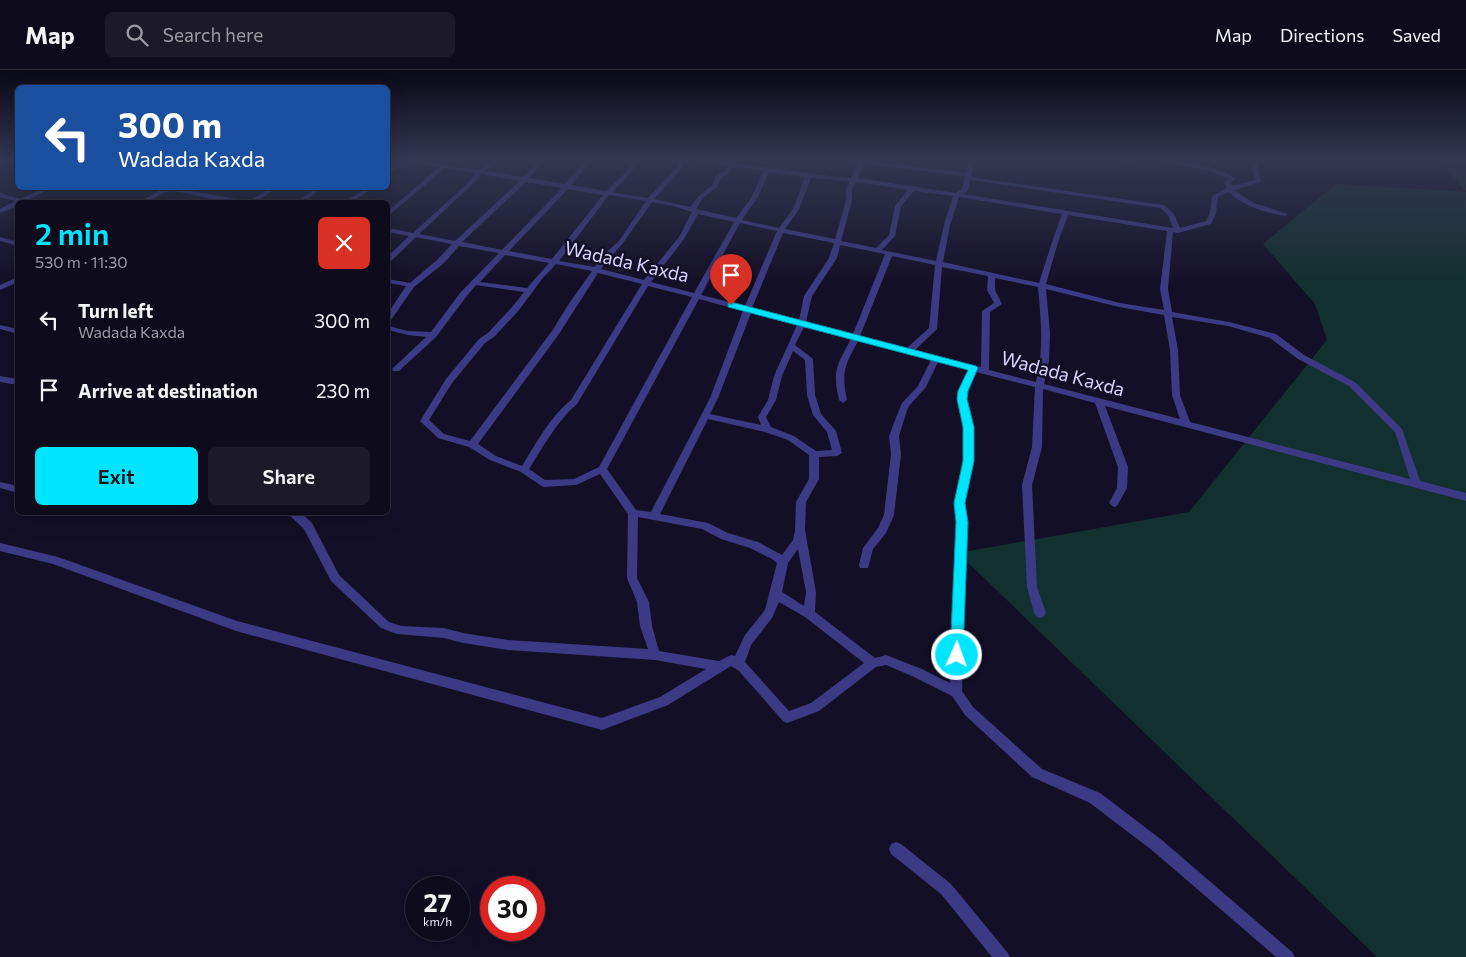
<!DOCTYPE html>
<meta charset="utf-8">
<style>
:root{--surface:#0e0b1c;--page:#1c1929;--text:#f1f3f6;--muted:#9b9ba3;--line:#2e2b3b;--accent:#00e5ff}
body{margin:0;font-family:Commissioner,sans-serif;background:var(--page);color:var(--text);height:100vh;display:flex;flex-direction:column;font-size:19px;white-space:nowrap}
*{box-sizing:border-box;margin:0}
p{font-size:16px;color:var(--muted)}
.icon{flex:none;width:28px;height:28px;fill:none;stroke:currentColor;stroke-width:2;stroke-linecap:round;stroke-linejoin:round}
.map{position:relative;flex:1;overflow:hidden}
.details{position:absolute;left:15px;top:130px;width:375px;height:315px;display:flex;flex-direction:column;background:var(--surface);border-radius:8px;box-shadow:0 5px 20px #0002,0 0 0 1px var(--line)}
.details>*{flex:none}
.banner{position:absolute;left:15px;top:15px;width:375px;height:105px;border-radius:8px;box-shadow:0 5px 20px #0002,0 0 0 1px var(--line);background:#1a4fa0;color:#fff;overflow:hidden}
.speed{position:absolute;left:405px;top:806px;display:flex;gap:10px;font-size:25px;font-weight:700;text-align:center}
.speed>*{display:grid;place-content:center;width:65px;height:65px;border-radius:50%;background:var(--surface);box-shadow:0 5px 20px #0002,0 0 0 1px var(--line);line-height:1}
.speed small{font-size:12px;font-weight:400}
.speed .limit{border:8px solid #d22;background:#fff;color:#111}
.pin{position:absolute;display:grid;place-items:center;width:42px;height:42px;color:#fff;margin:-51px -21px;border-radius:50% 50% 50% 0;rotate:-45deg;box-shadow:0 0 5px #0007}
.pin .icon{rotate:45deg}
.me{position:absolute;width:55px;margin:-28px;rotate:2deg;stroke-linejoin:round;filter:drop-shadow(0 0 4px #0008)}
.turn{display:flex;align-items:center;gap:18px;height:105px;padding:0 20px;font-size:22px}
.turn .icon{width:65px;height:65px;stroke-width:2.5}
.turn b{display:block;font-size:35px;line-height:42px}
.round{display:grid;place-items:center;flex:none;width:52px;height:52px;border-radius:8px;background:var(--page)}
.overview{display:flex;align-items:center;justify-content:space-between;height:85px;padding:0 20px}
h1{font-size:30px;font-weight:600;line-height:38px;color:var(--accent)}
.button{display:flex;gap:10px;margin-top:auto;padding:10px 20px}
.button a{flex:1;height:58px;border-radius:8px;background:var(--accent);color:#111;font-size:20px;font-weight:600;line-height:58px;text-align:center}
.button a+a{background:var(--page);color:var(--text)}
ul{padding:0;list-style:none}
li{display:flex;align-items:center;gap:15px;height:70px;padding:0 20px}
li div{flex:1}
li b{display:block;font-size:19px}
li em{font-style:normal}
header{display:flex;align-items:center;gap:30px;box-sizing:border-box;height:70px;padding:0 25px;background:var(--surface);border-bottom:1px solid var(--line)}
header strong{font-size:24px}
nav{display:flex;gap:28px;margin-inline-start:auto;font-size:18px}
.search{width:350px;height:45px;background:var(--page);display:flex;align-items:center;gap:12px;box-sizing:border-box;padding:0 18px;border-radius:8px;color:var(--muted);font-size:19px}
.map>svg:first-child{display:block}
</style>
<header>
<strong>Map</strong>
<div class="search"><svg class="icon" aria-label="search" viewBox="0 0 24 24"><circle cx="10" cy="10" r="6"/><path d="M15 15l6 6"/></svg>Search here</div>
<nav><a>Map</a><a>Directions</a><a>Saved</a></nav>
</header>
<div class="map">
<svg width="1466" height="887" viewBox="0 0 1466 887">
<rect width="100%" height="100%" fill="#130f26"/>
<path fill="#12302f" d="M1437,90H1466V887H1377L958,483L1189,442L1327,270L1315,234L1263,174L1336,114L1466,122Z"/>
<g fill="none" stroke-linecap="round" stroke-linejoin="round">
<g fill="#3d3a85" fill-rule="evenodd">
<path d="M402,90H413L479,100L494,90H500L495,95L485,101L523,107L540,90H546L529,108L565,114L586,90H592L571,115L606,121L626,102L634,90H640L630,104L612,122L648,128L677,97L678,90C737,90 793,103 851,108L858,93L845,92L842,90H866L966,103L968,94L965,90H971L974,94L971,107L1164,135L1174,144L1180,158L1206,151L1210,143L1212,126L1227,118L1224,113L1228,109L1211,101L1162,92L1159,90C1178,90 1220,95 1235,109L1230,113L1232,116L1256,110L1252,99L1253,90H1259L1258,99L1261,112L1234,120L1254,133L1288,144L1285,146C1265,142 1244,137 1229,122L1218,127L1216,143L1211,154L1178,163L1173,162L1168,219L1172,242L1229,252L1276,264L1304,285L1355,312L1402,359L1420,411L1466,423V431L1105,336L1128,397L1127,418L1117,436L1114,437L1109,433L1117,418L1118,397L1095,333L1043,319L1042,377L1032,415L1037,517L1046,543L1044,546L1040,548L1036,546L1034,543L1027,517L1022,415L1032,377L1035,317L976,302L967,321L966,329L974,357L973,391L965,433L967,452L962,621L973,637L1042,699L1100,723L1163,771L1292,882L1295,887H1276L1153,781L1090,733L1032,707L965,645L952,626L914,607L886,595L876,597L819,641L787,653L783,651L739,601L731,596L668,635L602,660L236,561L53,494L0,481V473L58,487L237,551L602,648L660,627L706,599L655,590L508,580L463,573L444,568L397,564L381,558L331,511L304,459L289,445L288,442H300L312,453L339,505L389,552L401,556L444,558L463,563L508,570L648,579L640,556L637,532L627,508L628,444L600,404L576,415L543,417L521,402L490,390L469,377L438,368L420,351L446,309L479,269L488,263L513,236L524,222L476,215L466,227L436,267L399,301H393L392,299L426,267L408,265L388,260V256L408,261L431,262L460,223L499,183L459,176L444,193L414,217L391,250H388V243L406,216L388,213V209L410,213L438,189L452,174L416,167L391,191H388V186L409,166L388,162V158L413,163L470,111L476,103L445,98L388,146V141L439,97L406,92L388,105V100ZM684,92L725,95L728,97L726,100L716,106L712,115L699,126L690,137L654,129L682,98ZM864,94L965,106L962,119L956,123L857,108ZM734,96L763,101L752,127L736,148L696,139L703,128L717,117L721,108L730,102ZM769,102L805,107L793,139L779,158L742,150L758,127ZM481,104L520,111L455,171L419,164L474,113ZM811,108L850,111L846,119V131L835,169L785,159L799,139ZM970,110L1160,138L1168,145L1173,158L963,124L968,120ZM526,112L562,118L502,180L462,172ZM856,112L908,120L895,136L889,165L876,178L841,171L852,131V119ZM568,119L603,125L552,189L509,181ZM914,121L953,126L944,155L936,191L882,180L895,166L901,136ZM609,125L646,131L619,171L601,187L595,197L559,191ZM959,127L1062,144L1052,172L1039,213L943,192L950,155ZM652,132L673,136L692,142L679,167L644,210L601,199L607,191L623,173ZM698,144L734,152L694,223L651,212L684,169ZM1068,145L1167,161L1160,219L1164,240L1120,233L1046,214L1058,172ZM740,153L777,161L745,236L701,225ZM783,163L834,173L829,188L804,226L799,250L752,238ZM840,175L885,184L853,264L806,252L812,226L837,188ZM505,185L549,193L527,218L480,212ZM892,186L935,195L929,258L907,278L860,266ZM556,194L592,201L568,235L552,261L470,371L444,364L429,350L452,313L485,273L494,267L519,240L542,209ZM942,197L988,206L987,220L994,233L982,241L981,297L915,280L937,259ZM598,203L642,214L571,330C550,347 536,373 522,396L496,386L478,374L559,264ZM995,208L1038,217C1041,250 1044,280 1036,312L989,300L990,242L1002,234L995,220ZM648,216L692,227L599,397L574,409L545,410L529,399C543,377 557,351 577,334ZM1046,219L1119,237L1164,245L1170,280L1172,325L1180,349L1044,314L1049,291L1050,263ZM699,229L743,241L710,328L651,442L636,440L607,399ZM751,243L797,255L774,306L768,330L758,347L761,355L710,344L718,328ZM1172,247L1228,256L1270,268L1298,289L1349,316L1395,362L1410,409L1190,352L1180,325L1178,280ZM804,257L851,269C837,295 832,300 839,330L843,333L847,330C841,302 845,295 858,271L931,290L918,316L902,333L899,340L889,366L891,384L884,445L878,458L863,478L859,495L860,498H868L873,479L886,463L894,445L901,384L899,366L907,340L909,336L926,317L938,292L968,300L959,321L958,329L964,357L963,391L955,433L957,452L950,613L922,599L886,585L875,588L815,542L816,522L805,460L806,432L819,409V387L837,386L842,383L836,361L821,344L815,325L813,289L795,275ZM793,281L805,290L807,325L813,345L827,362L832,380L816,381L794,366L771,357L766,347L776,330L782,306ZM708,349L765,362L788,370L809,385V409L796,432L795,461L793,470L782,485L758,472L728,463L708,453L660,444ZM638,447L702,459L721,469L750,478L772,489L777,493L765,540L745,565L735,586L731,585L719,591L659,581L652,556L649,532L637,508ZM798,479L806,522L804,536L782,522L788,493ZM779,532L805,547L864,593L811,633L789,641L745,592L751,575L772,548Z"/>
<path d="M1107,90H1140L1127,94Z"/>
<path d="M44,118H51L24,132H18V136L0,143V139L15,131L0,127V123L20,129Z"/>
<path d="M161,118H173L242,130L245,132C221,135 196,123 172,121C161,120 152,134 140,132L162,119Z"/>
<path d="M271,118H278L254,132H247Z"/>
<path d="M316,118H322L303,132H297Z"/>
<path d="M367,118H374L351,132H344Z"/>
<path d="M0,167L18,172V176L0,171Z"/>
<path d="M18,207V212L0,220V215Z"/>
<path d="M0,255L18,259V264L0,259Z"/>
<path d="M0,306L18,309V315L0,312Z"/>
<path d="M0,412L18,416V423L0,418Z"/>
<path d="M896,772L901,774L951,814L1007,882L1010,887H992L941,824L891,784L889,779L891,774Z"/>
</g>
</g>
<linearGradient id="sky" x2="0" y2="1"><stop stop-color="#0a0815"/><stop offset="0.42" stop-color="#333752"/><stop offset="1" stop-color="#333752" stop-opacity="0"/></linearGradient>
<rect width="1466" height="214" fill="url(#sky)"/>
<path fill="#00e5ff" stroke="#0095a6" d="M731,232L976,296L978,298L968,321L967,329L974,357V391L965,433L968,452L963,585L961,589L957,591L952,589L950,585L956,452L954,433L963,391V357L957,329L958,321L968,300L728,237V233Z"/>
<g text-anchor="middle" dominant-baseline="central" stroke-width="5" stroke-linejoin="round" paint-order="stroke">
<g font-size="19" fill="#d9d4ff" stroke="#130f26">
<text transform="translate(627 191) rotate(13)">Wadada Kaxda</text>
<text transform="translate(1063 303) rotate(15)">Wadada Kaxda</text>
</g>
</g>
</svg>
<div class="speed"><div>27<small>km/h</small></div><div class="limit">30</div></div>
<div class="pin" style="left:731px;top:235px;background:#d93025"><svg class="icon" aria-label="arrive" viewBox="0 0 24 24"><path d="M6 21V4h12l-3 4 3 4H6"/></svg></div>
<svg class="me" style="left:957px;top:585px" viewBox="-20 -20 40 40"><circle r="17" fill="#00e5ff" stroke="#fff" stroke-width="3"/><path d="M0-11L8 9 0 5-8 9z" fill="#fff"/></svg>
<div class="banner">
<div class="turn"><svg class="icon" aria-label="left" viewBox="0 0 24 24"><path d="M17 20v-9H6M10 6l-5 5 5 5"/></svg><div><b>300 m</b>Wadada Kaxda</div></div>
</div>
<section class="details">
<div class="overview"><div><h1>2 min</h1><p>530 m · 11:30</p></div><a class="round" style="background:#d93025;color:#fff"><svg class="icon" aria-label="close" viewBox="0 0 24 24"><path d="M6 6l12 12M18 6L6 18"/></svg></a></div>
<ul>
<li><svg class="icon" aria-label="left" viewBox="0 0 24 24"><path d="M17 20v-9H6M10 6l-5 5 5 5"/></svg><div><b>Turn left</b><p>Wadada Kaxda</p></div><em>300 m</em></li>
<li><svg class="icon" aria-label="arrive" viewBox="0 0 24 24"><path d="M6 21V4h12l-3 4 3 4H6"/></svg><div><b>Arrive at destination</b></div><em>230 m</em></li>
</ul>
<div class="button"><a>Exit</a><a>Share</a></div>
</section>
</div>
